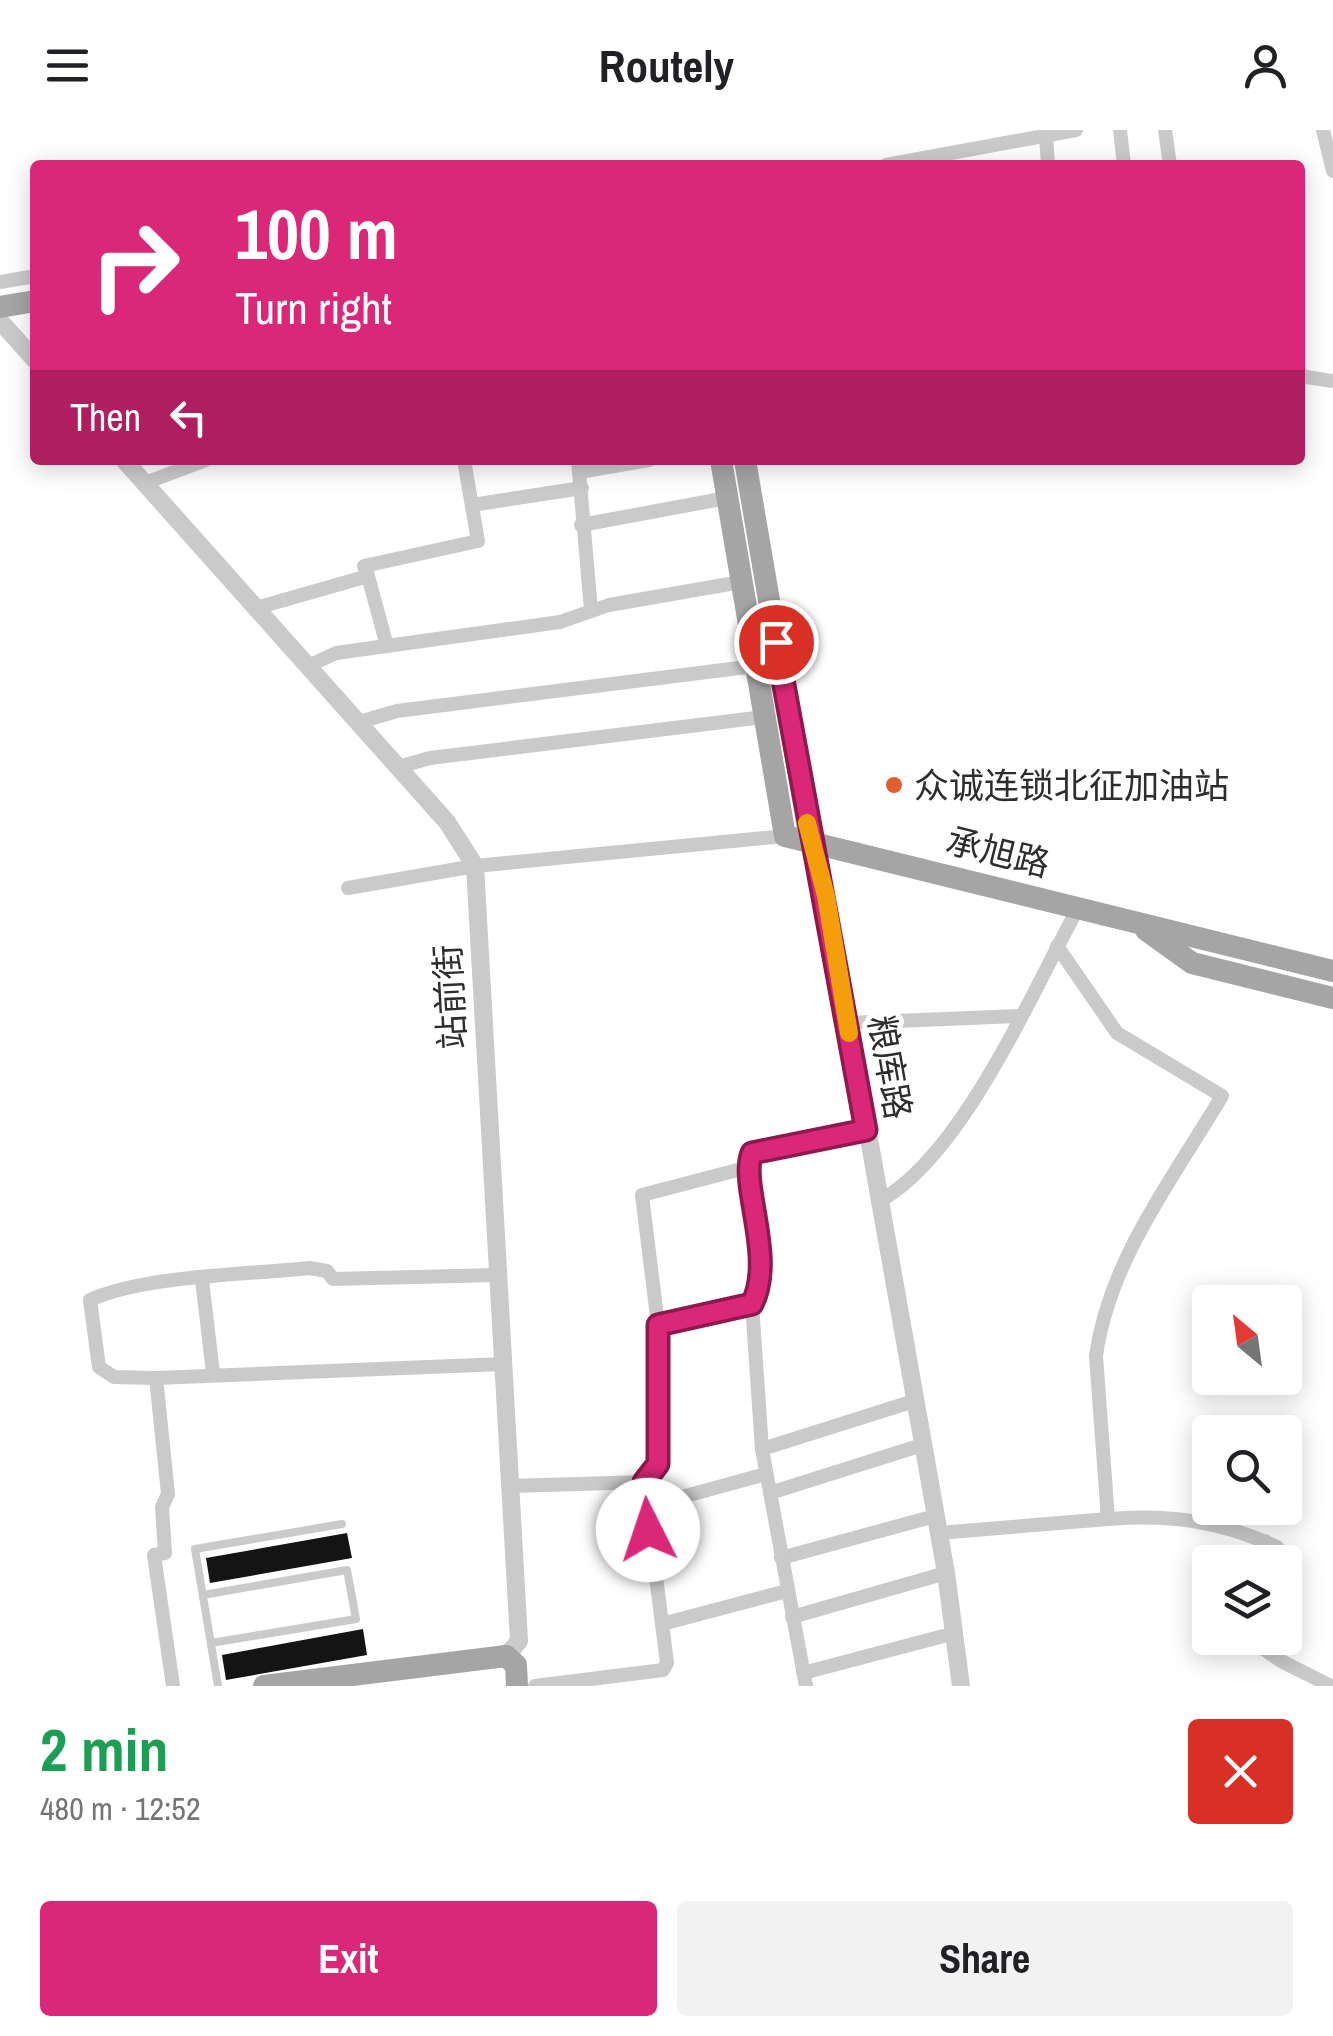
<!DOCTYPE html>
<meta charset="utf-8">
<style>
:root{--surface:#fff;--page:#f2f2f2;--text:#202124;--muted:#757577;--accent:#db2777}
body{margin:0;font-family:"Archivo Narrow","Noto Sans SC",sans-serif;background:var(--page);color:var(--text);height:100vh;display:flex;flex-direction:column;font-size:38px;white-space:nowrap}
*{box-sizing:border-box;margin:0}
p{font-size:32px;color:var(--muted)}
.icon{flex:none;width:55px;height:55px;fill:none;stroke:currentColor;stroke-width:2;stroke-linecap:round;stroke-linejoin:round}
.map{position:relative;height:1556px;overflow:hidden}
.side{display:flex;flex-direction:column;background:var(--surface);flex:1}
.side>*{flex:none}
.guide{position:absolute;left:30px;top:30px;width:1275px;height:305px;border-radius:10px;box-shadow:0 5px 25px #0003;background:#db2777;color:#fff;overflow:hidden}
.needle{width:65px;rotate:331deg}
.controls{position:absolute;left:1192px;top:1155px;display:grid;gap:20px}
.controls a{display:grid;place-items:center;width:110px;height:110px;border-radius:10px;background:var(--surface);box-shadow:0 5px 25px #0003;font-size:50px}
.pin{position:absolute;display:grid;place-items:center;width:85px;height:85px;color:#fff;margin:-42px;border:5px solid #fff;border-radius:50%;box-shadow:0 2px 10px #0007}
.me{position:absolute;width:110px;margin:-55px;rotate:356deg;stroke-linejoin:round;filter:drop-shadow(0 0 8px #0008)}
.turn{display:flex;align-items:center;gap:35px;height:210px;padding:0 40px;font-size:45px}
.turn .icon{width:130px;height:130px;stroke-width:2.5}
.turn b{display:block;font-size:70px;line-height:85px}
.then{display:flex;align-items:center;height:95px;padding:0 40px;background:#0003;gap:20px;font-size:38px}
.round{display:grid;place-items:center;flex:none;width:105px;height:105px;border-radius:10px;background:var(--page)}
.overview{display:flex;align-items:center;justify-content:space-between;height:170px;padding:0 40px}
h1{font-size:60px;font-weight:700;line-height:75px;color:#1e9e55}
.button{display:flex;gap:20px;margin-top:auto;padding:20px 40px}
.button a{flex:1;height:115px;border-radius:10px;background:var(--accent);color:#fff;font-size:40px;font-weight:700;line-height:115px;text-align:center}
.button a+a{background:var(--page);color:var(--text)}
header{display:flex;justify-content:space-between;align-items:center;height:130px;padding:0 40px;background:var(--surface);font-size:45px;font-weight:700}
.map>svg:first-child{display:block}
</style>
<header><svg class="icon" aria-label="menu" viewBox="0 0 24 24"><path d="M4 6h16M4 12h16M4 18h16"/></svg>Routely<svg class="icon" aria-label="person" viewBox="0 0 24 24"><circle cx="12" cy="8" r="4"/><path d="M4 21q1-7 8-7t8 7"/></svg></header>
<div class="map">
<svg width="1333" height="1556" viewBox="0 0 1333 1556">
<rect width="100%" height="100%" fill="#fff"/>
<g fill="#141414">
<path d="M347,1403L352,1428L210,1453L206,1428Z"/>
<path d="M363,1499L367,1525L226,1550L222,1525Z"/>
</g>
<g fill="none" stroke-linecap="round" stroke-linejoin="round">
<g stroke="#cacaca" stroke-width="8">
<path d="M203,1465L347,1440L356,1489L211,1513"/>
<path d="M218,1556L195,1419L342,1394"/>
</g>
<g stroke="#cacaca" stroke-width="14">
<path d="M1120,0L1124,35"/>
<path d="M1165,0L1170,35"/>
<path d="M1323,0L1333,41"/>
<path d="M1046,6L1048,35"/>
<path d="M886,35L1076,0"/>
<path d="M0,152L35,146"/>
<path d="M1300,246L1333,251"/>
<path d="M578,330L591,480"/>
<path d="M579,342L649,330"/>
<path d="M145,353L206,330"/>
<path d="M472,375L582,358"/>
<path d="M581,395L727,368"/>
<path d="M368,446L387,516"/>
<path d="M256,478L368,446L364,436L478,411L464,330"/>
<path d="M308,536L336,523L560,492L609,475L741,452"/>
<path d="M359,592L397,581L755,536"/>
<path d="M398,637L430,628L764,587"/>
<path d="M348,758L475,736L785,706"/>
<path d="M847,893L1019,886"/>
<path d="M749,1037L642,1065L658,1195L752,1174"/>
<path d="M878,1072C962,1027 1031,864 1078,778"/>
<path d="M202,1150L213,1243"/>
<path d="M156,1248L114,1247L99,1237L90,1170C145,1145 247,1145 309,1138L327,1141L333,1149L498,1145"/>
<path d="M762,1319L914,1271"/>
<path d="M644,1352L658,1334V1195"/>
<path d="M510,1356L644,1352L667,1533L663,1540L535,1556"/>
<path d="M770,1363L922,1315"/>
<path d="M649,1376L766,1344"/>
<path d="M1108,1389C1169,1384 1221,1391 1277,1417"/>
<path d="M938,1403L1108,1389L1096,1226C1109,1130 1174,1047 1222,966L1117,903L1057,816"/>
<path d="M781,1428L935,1386"/>
<path d="M1258,1432L1265,1411"/>
<path d="M792,1487L946,1443"/>
<path d="M662,1494L787,1461"/>
<path d="M1248,1508L1281,1531L1331,1556"/>
<path d="M803,1543L955,1503"/>
<path d="M173,1556L154,1425L165,1423L162,1377L168,1364L156,1248L503,1234"/>
<path d="M806,1556L762,1319L752,1174C776,1128 739,1054 752,1023L865,1000"/>
</g>
<g stroke="#cacaca" stroke-width="18">
<path d="M0,191L35,230"/>
<path d="M124,330L447,692L475,736L519,1511L506,1526"/>
<path d="M810,710L826,766L946,1443L961,1556"/>
</g>
<g stroke="#a5a5a5" stroke-width="22">
<path d="M0,177L35,171"/>
<path d="M721,330L785,706L1333,841"/>
<path d="M745,330L810,710"/>
<path d="M1146,800L1192,833L1333,868"/>
<path d="M506,1526L516,1535L517,1556"/>
<path d="M264,1556L506,1526"/>
</g>
</g>
<g fill="none" stroke-linecap="round" stroke-linejoin="round">
<defs>
<path id="route" d="M648,1400L644,1352L658,1334V1195L752,1174C776,1128 739,1053 752,1023L866,1000L776,512"/>
</defs>
<use href="#route" stroke="#8e194d" stroke-width="25"/>
<use href="#route" stroke="#db2777" stroke-width="18"/>
<path stroke="#f59e0b" stroke-width="18" d="M807,693L826,766L849,903"/>
</g>
<circle fill="#e35e2f" stroke="#fff" stroke-width="4" cx="894" cy="655" r="10"/>
<g text-anchor="middle" dominant-baseline="central" stroke-width="10" stroke-linejoin="round" paint-order="stroke">
<g font-size="35" fill="#2d2d2d" stroke="#fff" text-anchor="start">
<text x="914" y="655">众诚连锁北征加油站</text>
</g>
<g font-size="35" fill="#2d2d2d" stroke="#fff">
<text transform="translate(998 722) rotate(14)">承旭路</text>
<text transform="translate(450 867) rotate(-93)">站前街</text>
<text transform="translate(890 937) rotate(80)">粮库路</text>
</g>
</g>
</svg>
<div class="controls">
<a><svg class="needle" viewBox="-14 -14 28 28"><path d="M0-13l5 13h-10z" fill="#e53935"/><path d="M0 13l5-13h-10z" fill="#757577"/></svg></a>
<a><svg class="icon" aria-label="search" viewBox="0 0 24 24"><circle cx="10" cy="10" r="6"/><path d="M15 15l6 6"/></svg></a>
<a><svg class="icon" aria-label="layers" viewBox="0 0 24 24"><path d="M12 4l9 5-9 5-9-5zM3 14l9 5 9-5"/></svg></a>
</div>
<div class="pin" style="left:776px;top:512px;background:#d93025"><svg class="icon" aria-label="arrive" viewBox="0 0 24 24"><path d="M6 21V4h12l-3 4 3 4H6"/></svg></div>
<svg class="me" style="left:648px;top:1400px" viewBox="-20 -20 40 40"><circle r="19" fill="#fff"/><path d="M0-13L10 11 0 6-10 11z" fill="#db2777"/></svg>
<div class="guide">
<div class="turn"><svg class="icon" aria-label="right" viewBox="0 0 24 24"><path d="M7 20v-9h11M14 6l5 5-5 5"/></svg><div><b>100 m</b>Turn right</div></div>
<div class="then">Then<svg class="icon" aria-label="left" viewBox="0 0 24 24"><path d="M17 20v-9H6M10 6l-5 5 5 5"/></svg></div>
</div>
</div>
<section class="side">
<div class="overview"><div><h1>2 min</h1><p>480 m · 12:52</p></div><a class="round" style="background:#d93025;color:#fff"><svg class="icon" aria-label="close" viewBox="0 0 24 24"><path d="M6 6l12 12M18 6L6 18"/></svg></a></div>
<div class="button"><a>Exit</a><a>Share</a></div>
</section>
